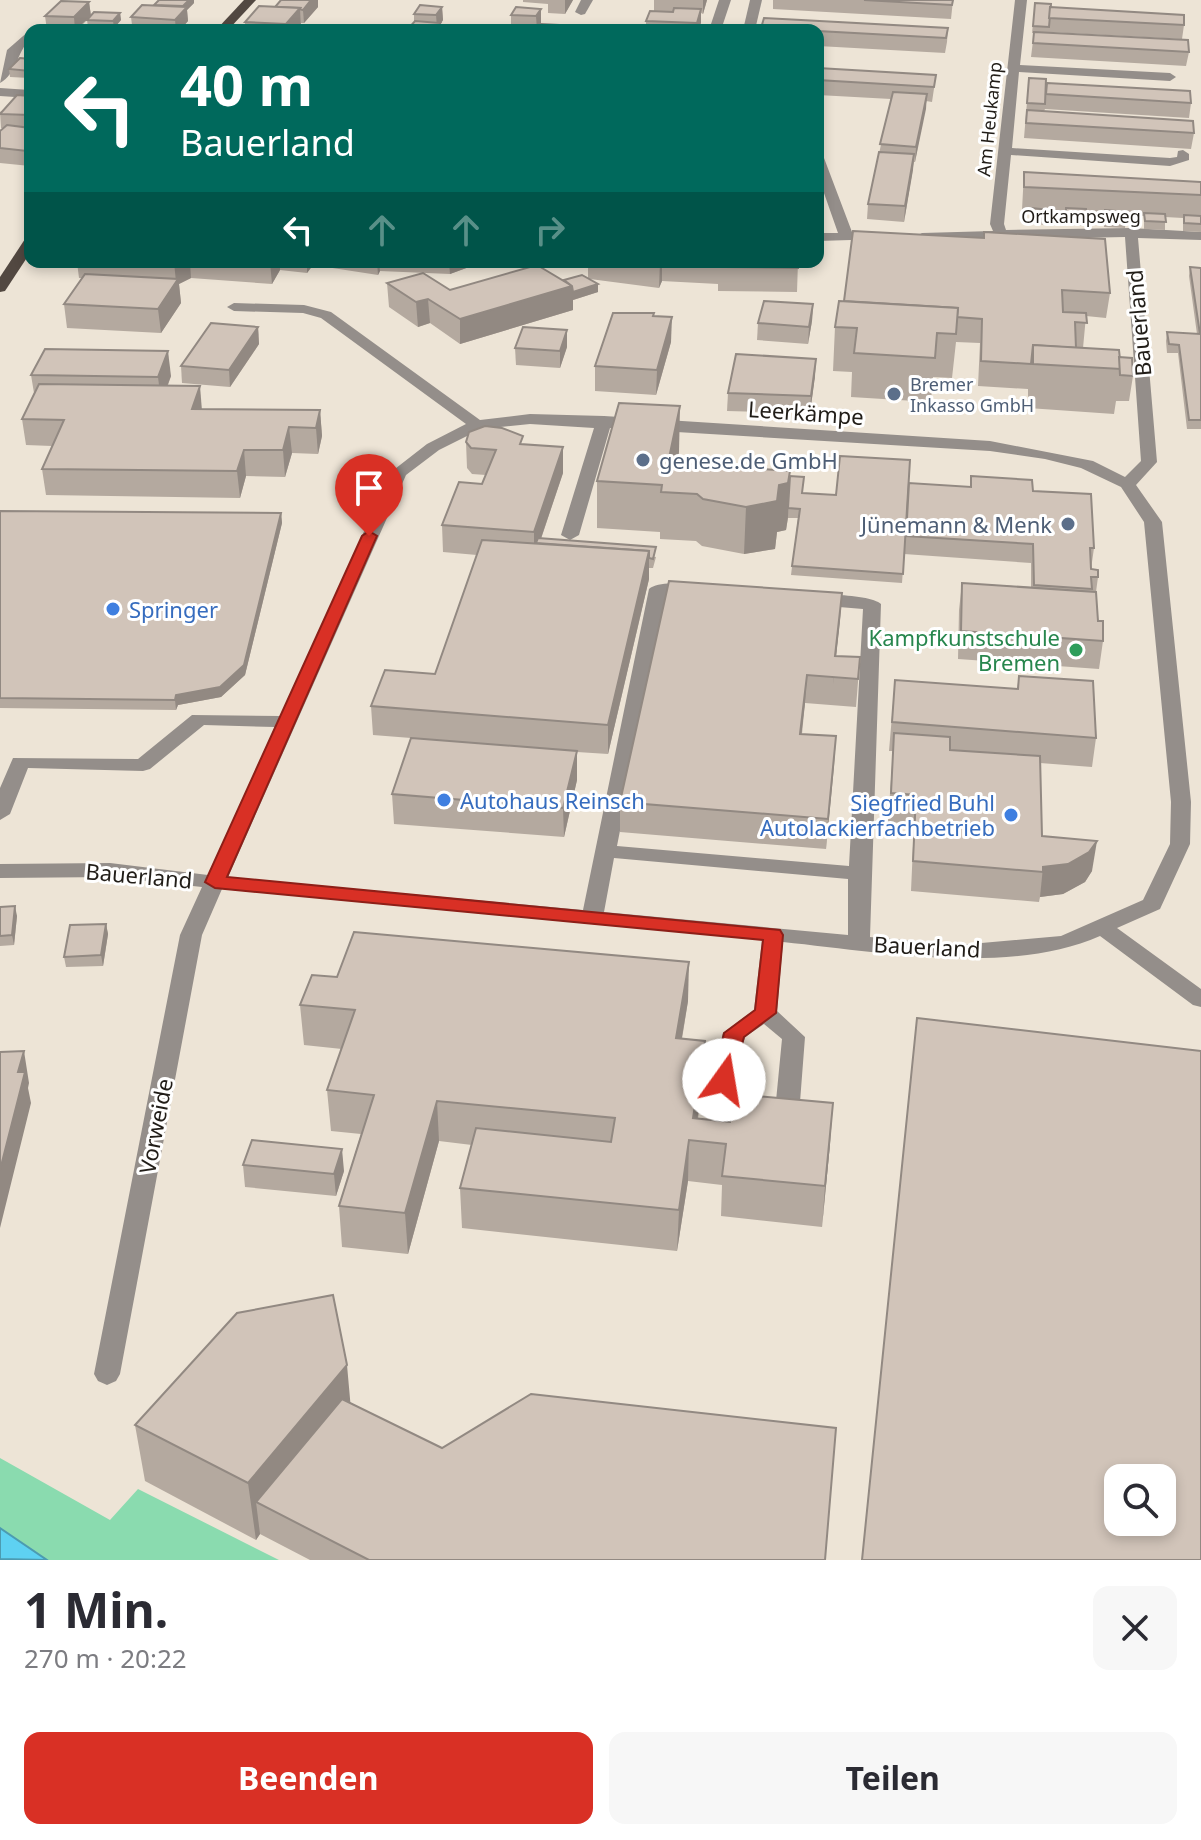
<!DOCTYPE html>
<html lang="de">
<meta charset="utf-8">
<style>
:root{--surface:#fff;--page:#f7f7f7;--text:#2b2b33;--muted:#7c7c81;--accent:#d93025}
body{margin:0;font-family:"Noto Sans",sans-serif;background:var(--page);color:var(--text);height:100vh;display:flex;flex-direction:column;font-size:30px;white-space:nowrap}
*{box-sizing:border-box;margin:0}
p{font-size:26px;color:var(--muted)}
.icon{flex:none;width:44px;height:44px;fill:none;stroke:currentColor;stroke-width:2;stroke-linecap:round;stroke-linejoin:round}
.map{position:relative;height:1560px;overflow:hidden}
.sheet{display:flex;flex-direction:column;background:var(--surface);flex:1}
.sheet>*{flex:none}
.top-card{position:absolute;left:24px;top:24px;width:800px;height:244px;border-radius:16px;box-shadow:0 4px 12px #0003;background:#00695c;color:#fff;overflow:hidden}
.controls{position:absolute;left:1104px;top:1464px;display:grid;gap:16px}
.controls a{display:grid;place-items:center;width:72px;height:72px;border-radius:16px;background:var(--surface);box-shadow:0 4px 12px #0003;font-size:40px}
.pin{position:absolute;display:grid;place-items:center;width:68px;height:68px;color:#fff;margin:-82px -34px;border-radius:50% 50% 50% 0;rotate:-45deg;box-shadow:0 0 8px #0007}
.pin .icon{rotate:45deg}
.me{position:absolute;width:88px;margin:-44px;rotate:13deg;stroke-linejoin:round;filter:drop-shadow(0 0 6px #0008)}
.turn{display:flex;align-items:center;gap:28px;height:168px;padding:0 24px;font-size:36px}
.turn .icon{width:104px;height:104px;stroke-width:2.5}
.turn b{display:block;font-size:56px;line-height:68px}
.lanes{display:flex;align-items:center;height:76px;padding:0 24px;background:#0003;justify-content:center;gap:40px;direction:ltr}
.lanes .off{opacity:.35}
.round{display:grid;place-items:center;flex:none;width:84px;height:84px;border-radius:16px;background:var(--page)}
.summary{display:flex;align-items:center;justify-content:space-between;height:136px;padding:0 24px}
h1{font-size:48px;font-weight:700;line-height:60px}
.button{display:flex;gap:16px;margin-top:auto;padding:16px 24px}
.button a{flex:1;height:92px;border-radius:16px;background:var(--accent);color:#fff;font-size:32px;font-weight:700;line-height:92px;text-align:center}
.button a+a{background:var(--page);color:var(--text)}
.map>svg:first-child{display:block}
</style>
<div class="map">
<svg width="1201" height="1560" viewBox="0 0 1201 1560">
<rect width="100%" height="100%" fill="#ede4d6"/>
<path fill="#8adbaf" d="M0,1458L110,1520L138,1489L279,1560H47L0,1528Z"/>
<path fill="#5ed1f2" stroke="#4c9bb1" stroke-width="2" d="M0,1528L47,1560L0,1559Z"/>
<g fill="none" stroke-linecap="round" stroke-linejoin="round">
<g fill="#948e8a" fill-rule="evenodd">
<path d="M581,0H593L585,14L581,15L575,12Z"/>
<path d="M719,0H731L721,30H709Z"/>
<path d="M750,0H762L755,30H743Z"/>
<path d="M1015,0H1027L1020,65L1170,73L1176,77L1170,81L1019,72L1012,148L1170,158L1177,157L1178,151L1183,150L1189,154V160L1170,166L1011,155L1004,224L1006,230L1131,228L1201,232V240L1138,238L1157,462L1136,485L1162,522L1191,802L1190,844L1160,909L1117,928L1201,989V1007L1193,1005L1100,936C1010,976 879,952 783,942L777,1011L805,1037L800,1102L788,1119L780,1121L763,1118L759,1112L763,1106L776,1101L782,1039L764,1024L745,1037L732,1086H716L712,1080L723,1033L754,1010L762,940L222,889L202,935L120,1374L116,1381L107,1385L98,1381L94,1374L180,935L202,887L110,877L0,878V864L110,863L208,875L275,727L204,725L150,769L143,771L28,768L10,814L0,820V788L13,758L138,759L192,715L280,716L391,472L427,444L466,424L321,318L303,313L234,311L227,307L234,303L304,305L331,312L480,420L530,414L604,416L990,441L1093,461L1125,477L1141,461L1125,237L922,241L915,237L922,233L993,231L990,224ZM530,424L594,428L561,535L570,540L579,535L610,428L990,451L1045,459L1081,468L1121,487L1144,522L1171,802L1170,844L1143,900L1061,936L959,945L870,937L881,604C872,595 815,591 806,600L815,605L863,609L849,866L617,846L666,595L695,597L704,592C693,583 660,580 649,589L583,910L228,877L406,475L439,450L481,429ZM614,858L848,879V935L604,912Z"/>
<path d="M478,24L484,27L482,30H470Z"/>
<path d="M30,30V39C17,52 16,75 0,83L7,50Z"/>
<path d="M0,88L30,90V98L0,96Z"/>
<path d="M818,154L824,158L852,232H878L885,236L883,239L818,241V233H838L818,176Z"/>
</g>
<g fill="#524841" fill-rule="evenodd">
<path d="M244,0H256L228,30H216Z"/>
<path d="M30,238V253L5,291L0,292V277L25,239Z"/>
</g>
</g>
<g fill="#b4a99f">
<path d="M159,0H194V3L187,10L188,21L180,30H118L132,25L131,17L154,5Z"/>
<path d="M523,0H573L565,14L548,13V4L523,2Z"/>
<path d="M654,0H707L703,14L701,13L699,30H646V21L654,11Z"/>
<path d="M773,0H953L951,19L773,9Z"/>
<path d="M89,2L91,16L120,13L121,20L114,28L88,27L87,20L77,30H47L45,16Z"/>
<path d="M1035,3L1050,7L1184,25L1182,39L1048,32L1189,52L1186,66L1031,57L1034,33H1032Z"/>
<path d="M275,7H318L304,23H301V30H245V22Z"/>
<path d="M442,7L443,20L440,25V30H407L414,22V14Z"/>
<path d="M541,9V23L537,30H501L511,25V15Z"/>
<path d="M764,18L948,28L947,42L945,53L818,46V30H761Z"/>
<path d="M30,59V78L10,77L9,69Z"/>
<path d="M818,68L936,75L932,102L926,101L915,162H914L904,222L867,219L868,204L891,99L818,95Z"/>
<path d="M1029,78L1046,90L1191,103L1189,118L1045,109L1044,111L1194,133L1191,149L1024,138Z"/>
<path d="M30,96V166L0,163V131L3,128H1L0,112Z"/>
<path d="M1024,172L1201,182V232L1183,231V218L1165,217V230L1144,229V216L1126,215L1125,228L1104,227L1105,213L1086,212L1085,226L1065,224L1066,211H1050L1049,225L1030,224V210H1022Z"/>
<path d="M853,231L1110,293L1106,318L1086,316L1083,348L1119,357L1133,376L1129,401H1116L1114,414L1028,408V389L978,386L980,343L956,342L952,378L933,377L931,402L851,397L852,372L833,371L835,327L844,301Z"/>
<path d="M77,262H473L469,267L450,274L380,271L378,275L313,265L307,273L280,270L272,284L191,278L179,284L181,303L161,333L67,328L64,304L82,278H79Z"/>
<path d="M588,262H798L797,292L718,291V284L662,281L659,288L590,279L598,292L573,300V310L460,344L430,323L418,327L389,307L387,283L450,290L588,278Z"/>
<path d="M1190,267L1201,268V429H1187L1178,353H1167L1166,341L1167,332L1197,334L1189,276Z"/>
<path d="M813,304L812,321L808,344L757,340L758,323Z"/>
<path d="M654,313V316L671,342L656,395L595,391V366Z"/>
<path d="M258,327L259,344L230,387L182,383L181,366Z"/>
<path d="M567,347L560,368L516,365L515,348Z"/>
<path d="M31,375L171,376L168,385L202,409L320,410L322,436L318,454L292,453L285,477L246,476L240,498L46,495L42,469L52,446L26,445L22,419L34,393Z"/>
<path d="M815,376L810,413L727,411L728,393Z"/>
<path d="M466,442L523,444L563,473L541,539L656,557L653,568H649V579L608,754L577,752V780L564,837L394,824L392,794L411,738L373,735L371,706L435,674L477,555L443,552L442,525L482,484L486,475L472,474L467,468Z"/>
<path d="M679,452L678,458L690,464L790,476L803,493L907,506L970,486L971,476L1033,491L1094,548L1091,569L1098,577L1096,592L1098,621L1103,641L1099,669L958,659L959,610L962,583L1031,587V563L904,554L902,583L791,575L798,518H788L786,530L777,532L775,549L744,554L702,546L696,541L660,539V532L597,528V481Z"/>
<path d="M0,511L281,513L282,523L245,675L221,697L178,705L176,710L0,708Z"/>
<path d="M842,593L836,656L860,657L856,707L805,703L802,734L836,736L826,849L620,832V802Z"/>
<path d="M1019,676L1096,738L1092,767L1040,763L1042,836L1092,871L1085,882L1063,894L1040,897L1039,902L911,891L914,824L888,822L893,751H889L895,680L1017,689Z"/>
<path d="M0,907L17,916L14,945L0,946Z"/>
<path d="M106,924L108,934L103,966L66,967L64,957Z"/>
<path d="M688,1001L682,1039L703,1081L698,1119L830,1144L822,1227L721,1216L722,1185L688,1181L677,1251L462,1228L460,1188L472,1145L439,1141L408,1254L342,1247L339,1206L361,1134L331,1131L327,1090L342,1049L304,1045L300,1005Z"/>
<path d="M243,1165L344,1171L336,1196L245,1187Z"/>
<path d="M351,1403L442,1448L825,1560H310L260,1534L256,1540L145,1481L135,1425Z"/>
</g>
<g fill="#928982">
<path d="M189,0H194V3L187,10L188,21L180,30H176L175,20L183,6Z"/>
<path d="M311,0H318V7L304,23L303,10Z"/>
<path d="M565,0H573L565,14Z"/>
<path d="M703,0H707L703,14Z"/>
<path d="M89,2L91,16L75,30L74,17Z"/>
<path d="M442,7L443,20L440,25V30H434L437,27L436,15Z"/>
<path d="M300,8L301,30H286V24Z"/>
<path d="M541,9V23L537,30L536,16Z"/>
<path d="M701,9V23L699,30H697V23Z"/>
<path d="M120,13L121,20L114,28L113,21Z"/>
<path d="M927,94L926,109L915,162L916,147Z"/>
<path d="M30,148V166H29L27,151Z"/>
<path d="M914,154L913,170L904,222L905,206Z"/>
<path d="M174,262H190L191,278L179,284L181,303L161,333L158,309L176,282Z"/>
<path d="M270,262H280V270L272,284Z"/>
<path d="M307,262H313V265L307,273Z"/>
<path d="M377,262H379L380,271L378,275Z"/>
<path d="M449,262H473L469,267L450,274Z"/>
<path d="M660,262H662V281L659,288Z"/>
<path d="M598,284V292L573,300V310L460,344V319L572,286Z"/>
<path d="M428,299L430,323L418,327L416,302Z"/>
<path d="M813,304L812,321L808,344L809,327Z"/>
<path d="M672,317L671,342L656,395L657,370Z"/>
<path d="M258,327L259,344L230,387L229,370Z"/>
<path d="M567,330V347L560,368V351Z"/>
<path d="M168,351L171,376L161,402L158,377Z"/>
<path d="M816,359L815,376L810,413L811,396Z"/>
<path d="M200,386L202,411L192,409Z"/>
<path d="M680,406L679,452L670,492L669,458Z"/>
<path d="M320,410L322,436L318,454L316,428Z"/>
<path d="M289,427L292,453L285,477L283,450Z"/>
<path d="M563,447V473L537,550H534V532Z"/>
<path d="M244,450L246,476L240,498L237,471Z"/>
<path d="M790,471L788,517L786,530L777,532L775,549L744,554L746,507Z"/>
<path d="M281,513L282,523L245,675L221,697L178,705L176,710L175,700L176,695Z"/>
<path d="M649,551V579L608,754V725Z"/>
<path d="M842,593L840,621L833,684L835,656Z"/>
<path d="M807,675L805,703L798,763L800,734Z"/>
<path d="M836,736L834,766L826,849L828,819Z"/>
<path d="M577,751V780L564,837L563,808Z"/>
<path d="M1097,841L1092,871L1085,882L1063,894L1040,897L1043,867Z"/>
<path d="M15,906L17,916L14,945L12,935Z"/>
<path d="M106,924L108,934L103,966L101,955Z"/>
<path d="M689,962L688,1001L675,1078L676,1038Z"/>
<path d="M705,1041L703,1081L694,1141L693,1118Z"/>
<path d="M24,1051L29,1083L28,1088L31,1103L0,1228V1170L18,1072Z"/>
<path d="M437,1101L439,1141L408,1254L405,1213Z"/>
<path d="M833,1103L830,1144L822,1227L825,1186Z"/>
<path d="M689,1140L688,1181L677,1251L679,1210Z"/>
<path d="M342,1149L344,1171L336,1196L334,1174Z"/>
<path d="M347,1365L352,1421L256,1502L260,1534L256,1540L248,1483Z"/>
</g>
<g fill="#d1c4b9" stroke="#928982" stroke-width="2" fill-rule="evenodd">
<path d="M159,0H189L183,6L154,5Z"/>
<path d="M281,0H311L303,10L299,9L300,8L275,7Z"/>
<path d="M864,0H953L952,5Z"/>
<path d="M61,1L89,2L74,17L45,16Z"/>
<path d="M1035,3L1051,4L1049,27L1033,26Z"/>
<path d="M142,5L187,7L175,20L131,17Z"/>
<path d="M420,5L442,7L436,15L414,14Z"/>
<path d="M259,6L300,8L286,24L245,22Z"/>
<path d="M516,7L541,9L536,16L511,15Z"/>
<path d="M1050,7L1184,15V25L1049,18Z"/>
<path d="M674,8L701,9L697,23L646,21L650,11L673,12Z"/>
<path d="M94,12L120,13L113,21L87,20Z"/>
<path d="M764,18L948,28L946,38L818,31V30L761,28Z"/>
<path d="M415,21L440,23L434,30H407Z"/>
<path d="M541,24L577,26L575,30L539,29Z"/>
<path d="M124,25L168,27L166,30H118Z"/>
<path d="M504,25L529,26L527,30H501Z"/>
<path d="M1034,32L1188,40L1189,52L1033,43Z"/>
<path d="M20,58L30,59V71L9,69Z"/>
<path d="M818,68L936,75L934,87L818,80Z"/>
<path d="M1029,78L1046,79L1045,104L1027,103Z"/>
<path d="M1047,83L1190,91L1191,103L1046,94Z"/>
<path d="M893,92L927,94L916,147L880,144Z"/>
<path d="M17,95L30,96V115L0,114Z"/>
<path d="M1027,110L1193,121L1194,133L1026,123Z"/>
<path d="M7,125L30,128V148L27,151L0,148V131Z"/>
<path d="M879,152L914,154L905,206L868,204Z"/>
<path d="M1024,172L1201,182V195L1024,187Z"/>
<path d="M1031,208L1050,210V217L1031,216Z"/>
<path d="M1066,208L1086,209V218L1066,216Z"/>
<path d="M1105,210L1126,212V220L1105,219Z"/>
<path d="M1144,213L1165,214L1166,222L1145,221Z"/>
<path d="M1184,215L1201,216V224L1184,223Z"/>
<path d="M853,231L984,238V232L1105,239L1110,293L1062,290L1063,312L1086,313L1087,323L1075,322L1076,348L1033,345L1031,364L981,361L982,319L957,317L958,308L844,301Z"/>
<path d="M719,262H798V268L719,267Z"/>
<path d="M537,265L572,286L460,319L428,299L416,302L387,283L423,273L450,290Z"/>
<path d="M1190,267L1201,268V420H1189L1179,345L1169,344L1167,332L1200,334Z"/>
<path d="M85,274L178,279L158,309L64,304Z"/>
<path d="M582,275L598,284L573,292L572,286L564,280Z"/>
<path d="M764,301L813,304L809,327L758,323Z"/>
<path d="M839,301L958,308L956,334L937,333L935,358L854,353L857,328L835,327Z"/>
<path d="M613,313H654L653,316L672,317L657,370L595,366Z"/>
<path d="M211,323L258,327L229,370L181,366Z"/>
<path d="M523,327L567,330L560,351L515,348Z"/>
<path d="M1033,345L1119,350L1121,369L1033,364Z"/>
<path d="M45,349L168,351L158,377L31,375Z"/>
<path d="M736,354L816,359L811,396L728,393Z"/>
<path d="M1119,357L1132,358L1133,376L1120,375Z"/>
<path d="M39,384L200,386L192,409L320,410L316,428L289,427L283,450H244L237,471L42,469L64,420L22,419Z"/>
<path d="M619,403L680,406L669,458L687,459L690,464L790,471L788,483L779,485L777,501L746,507L703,499L697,494L661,492L662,485L597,481Z"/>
<path d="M485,426L502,428L523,436L520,444L563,447L534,532L442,525L459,482L482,484L496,450L471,448L466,442L469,432Z"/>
<path d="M840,456L910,460L903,574L792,566L800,509L788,508L790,476L804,477L802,493L836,495Z"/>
<path d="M971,476L1032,480L1033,491L1091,494L1094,548H1090L1091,569L1098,570V577H1091L1092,589L1034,585L1033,544L906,536L909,483L971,487Z"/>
<path d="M0,511L281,513L244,665L220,687L176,695L175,700L0,698Z"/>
<path d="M538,538L656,547L653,559L649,558V551L536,543Z"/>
<path d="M482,540L649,551L608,725L371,706L385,670L435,674Z"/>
<path d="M669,581L842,593L835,656L860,657L858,679L807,675L800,734L836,736L828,819L620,802Z"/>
<path d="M962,583L1096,592L1098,621H1103V641L961,631Z"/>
<path d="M1019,676L1093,681L1096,738L892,722L895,680L1018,689Z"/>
<path d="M894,733L950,737V750L1040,756L1042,836L1097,841L1089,852L1068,864L1043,867V872L913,861L916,795L891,793Z"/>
<path d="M411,738L577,751L563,808L392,794Z"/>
<path d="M15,906L12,935L0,936V907Z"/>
<path d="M106,924L101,955L64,957L70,925Z"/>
<path d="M354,932L689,962L676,1038L705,1041L693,1118L730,1122L734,1094L833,1103L825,1186L722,1176L726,1144L689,1140L679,1210L460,1188L476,1128L611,1142L615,1118L437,1101L405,1213L339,1206L374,1095L327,1090L355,1010L300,1005L312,975L337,977Z"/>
<path d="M917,1018L1201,1051V1560H862ZM1118,1478H1162V1522H1118Z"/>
<path d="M24,1051L18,1072H25L0,1170V1052Z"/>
<path d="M252,1140L342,1149L334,1174L243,1165Z"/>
<path d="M333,1295L347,1365L248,1483L135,1425L237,1313Z"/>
<path d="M531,1394L836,1428L825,1560H369L256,1502L342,1399L442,1448Z"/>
</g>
<path fill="#d93025" stroke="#8d1f18" stroke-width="2" d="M369,531L377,536L227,877L780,930L783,935L776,1013L744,1037L731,1085H716L713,1080L724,1033L755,1010L763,940L215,888L205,882L362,536Z"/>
<g fill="#5c6f8a" stroke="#fff" stroke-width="3">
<circle cx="894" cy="394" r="8"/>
<circle cx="643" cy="460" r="8"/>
<circle cx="1068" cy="524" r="8"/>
</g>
<g fill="#3f7fe0" stroke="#fff" stroke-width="3">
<circle cx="113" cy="609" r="8"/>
<circle cx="444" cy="800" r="8"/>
<circle cx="1011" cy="815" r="8"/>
</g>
<circle fill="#2e9e5b" stroke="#fff" stroke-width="3" cx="1076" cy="650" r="8"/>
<g text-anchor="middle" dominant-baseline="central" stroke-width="6" stroke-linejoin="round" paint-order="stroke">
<g font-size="18" fill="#211d18" stroke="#fff">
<text transform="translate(989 119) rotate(-84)">Am Heukamp</text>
<text x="1081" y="216">Ortkampsweg</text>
</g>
<g font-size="18" fill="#4e5e75" stroke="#fff" text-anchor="start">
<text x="910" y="384">Bremer<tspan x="910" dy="21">Inkasso GmbH</tspan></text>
</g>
<g font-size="22" fill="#211d18" stroke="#fff">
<text transform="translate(1138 323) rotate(-95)">Bauerland</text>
<text transform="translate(806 412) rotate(4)">Leerkämpe</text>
<text transform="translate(139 875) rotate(5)">Bauerland</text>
<text transform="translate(927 946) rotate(3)">Bauerland</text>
<text transform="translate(155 1126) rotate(-79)">Vorweide</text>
</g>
<g font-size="22" fill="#4e5e75" stroke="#fff" text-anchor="start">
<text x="659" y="460">genese.de GmbH</text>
<text x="1052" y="524" text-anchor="end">Jünemann &amp; Menk</text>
</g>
<g font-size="22" fill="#366cbe" stroke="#fff" text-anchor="start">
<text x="129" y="609">Springer</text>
<text x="460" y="800">Autohaus Reinsch</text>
<text x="995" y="802" text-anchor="end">Siegfried Buhl<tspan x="995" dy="25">Autolackierfachbetrieb</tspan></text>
</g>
<g font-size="22" fill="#27864d" stroke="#fff" text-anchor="end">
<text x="1060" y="637">Kampfkunstschule<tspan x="1060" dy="25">Bremen</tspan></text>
</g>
</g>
</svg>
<div class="controls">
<a><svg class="icon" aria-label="search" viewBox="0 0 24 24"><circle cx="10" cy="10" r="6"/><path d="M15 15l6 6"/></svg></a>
</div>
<div class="pin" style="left:369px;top:536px;background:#d93025"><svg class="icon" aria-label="arrive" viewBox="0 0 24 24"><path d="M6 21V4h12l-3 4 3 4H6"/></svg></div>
<svg class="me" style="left:724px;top:1080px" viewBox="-20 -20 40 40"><circle r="19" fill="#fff"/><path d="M0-13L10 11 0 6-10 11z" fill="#d93025"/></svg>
<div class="top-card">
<div class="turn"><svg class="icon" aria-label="left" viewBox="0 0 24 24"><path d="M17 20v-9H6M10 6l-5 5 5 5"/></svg><div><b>40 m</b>Bauerland</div></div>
<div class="lanes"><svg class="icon" aria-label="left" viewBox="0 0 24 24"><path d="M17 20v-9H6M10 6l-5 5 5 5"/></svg><svg class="icon off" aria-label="ahead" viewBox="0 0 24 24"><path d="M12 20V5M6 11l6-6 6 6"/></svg><svg class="icon off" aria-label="ahead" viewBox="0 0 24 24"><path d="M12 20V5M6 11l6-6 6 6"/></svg><svg class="icon off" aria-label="right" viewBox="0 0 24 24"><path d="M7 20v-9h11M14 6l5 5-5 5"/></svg></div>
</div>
</div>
<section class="sheet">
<div class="summary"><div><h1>1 Min.</h1><p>270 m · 20:22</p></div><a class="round"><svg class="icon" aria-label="close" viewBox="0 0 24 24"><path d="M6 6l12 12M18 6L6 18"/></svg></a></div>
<div class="button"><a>Beenden</a><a>Teilen</a></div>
</section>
